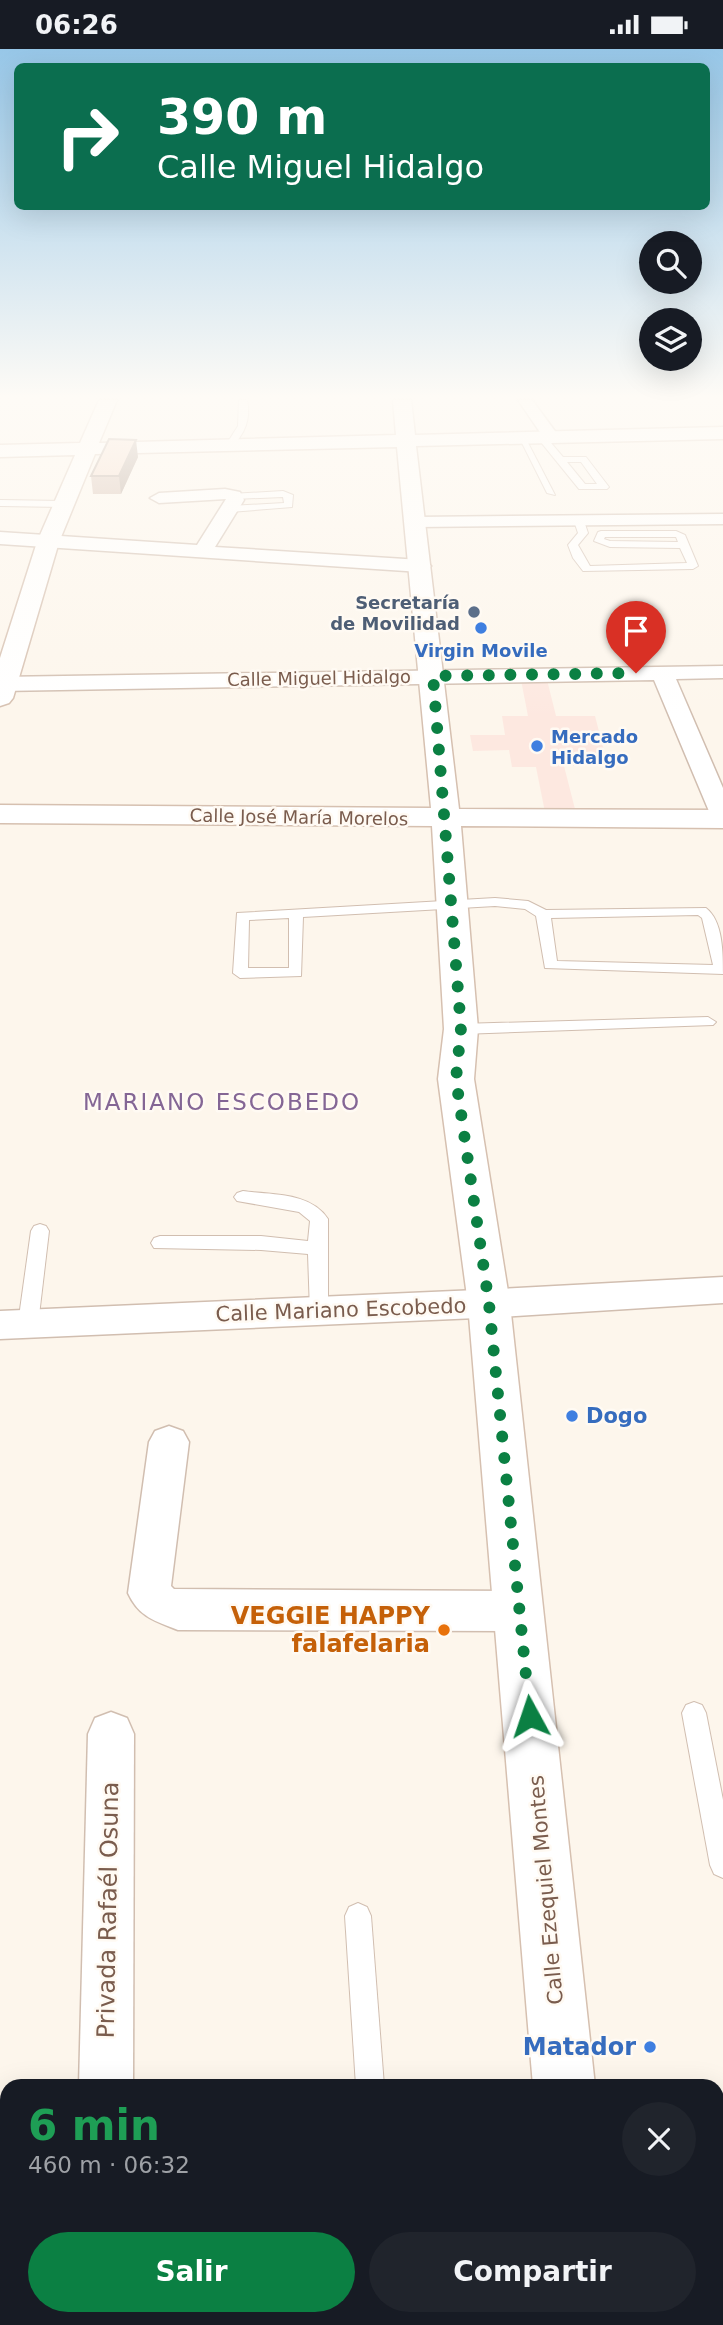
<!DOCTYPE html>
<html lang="es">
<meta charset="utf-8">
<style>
:root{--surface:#171b24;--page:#20242c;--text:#f1f3f6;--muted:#9ea1a6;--accent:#0b8043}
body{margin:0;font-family:"DejaVu Sans",sans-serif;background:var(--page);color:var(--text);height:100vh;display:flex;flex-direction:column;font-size:26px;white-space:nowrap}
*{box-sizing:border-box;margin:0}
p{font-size:23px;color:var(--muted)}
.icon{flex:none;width:38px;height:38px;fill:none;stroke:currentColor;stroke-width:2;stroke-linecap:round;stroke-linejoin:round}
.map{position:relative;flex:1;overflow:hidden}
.panel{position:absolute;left:0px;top:2030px;width:724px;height:247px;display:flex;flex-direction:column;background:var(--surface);border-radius:21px 21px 0 0;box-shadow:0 7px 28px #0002}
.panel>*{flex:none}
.top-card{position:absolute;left:14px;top:14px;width:696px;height:147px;border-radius:10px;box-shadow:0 7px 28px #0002;background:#0b6e4f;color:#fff;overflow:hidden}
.tools{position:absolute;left:639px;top:182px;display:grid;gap:14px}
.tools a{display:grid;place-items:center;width:63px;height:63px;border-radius:50%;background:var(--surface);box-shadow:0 7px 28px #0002;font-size:35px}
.pin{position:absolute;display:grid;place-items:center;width:60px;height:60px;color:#fff;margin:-72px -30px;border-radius:50% 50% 50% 0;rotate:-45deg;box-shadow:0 0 7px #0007}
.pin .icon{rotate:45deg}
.me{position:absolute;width:77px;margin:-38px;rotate:355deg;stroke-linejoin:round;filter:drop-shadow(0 0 5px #0008)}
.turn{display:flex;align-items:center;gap:24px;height:147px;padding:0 28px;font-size:32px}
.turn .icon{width:91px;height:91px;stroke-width:2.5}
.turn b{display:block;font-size:49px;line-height:60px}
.round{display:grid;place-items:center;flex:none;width:74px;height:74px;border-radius:37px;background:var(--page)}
.overview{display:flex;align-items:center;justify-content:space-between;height:119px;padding:0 28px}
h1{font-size:42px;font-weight:800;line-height:52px;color:#1e9e55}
.primary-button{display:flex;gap:14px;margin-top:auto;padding:14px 28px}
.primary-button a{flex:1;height:80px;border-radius:42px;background:var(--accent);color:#fff;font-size:28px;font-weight:800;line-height:80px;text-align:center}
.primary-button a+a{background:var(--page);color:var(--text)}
.status{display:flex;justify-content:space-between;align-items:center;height:49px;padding:0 35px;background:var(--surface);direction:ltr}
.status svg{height:19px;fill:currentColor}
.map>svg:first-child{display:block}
</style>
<div class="status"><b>06:26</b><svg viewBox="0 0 49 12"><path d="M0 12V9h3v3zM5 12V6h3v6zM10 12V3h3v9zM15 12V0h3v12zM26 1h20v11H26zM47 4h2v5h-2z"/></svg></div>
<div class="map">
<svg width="723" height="2276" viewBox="0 0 723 2276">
<rect width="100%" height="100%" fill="#fdf6ec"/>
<path fill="#fde8e0" d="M521,631H547L556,667H595L608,717H564L576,764L545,763L536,718H512L509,701L473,702L470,686H505L502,667H528Z"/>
<path fill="#d8ecc9" d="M723,2187V2276H500L516,2270H718V2189Z"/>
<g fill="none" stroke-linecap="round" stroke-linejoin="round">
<defs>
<g id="lane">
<path d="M239,351H247C251,370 245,386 230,399H224L238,377Z"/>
<path d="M519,388L526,390L555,446L547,444Z"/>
<path d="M540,388H546L563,408H586L609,438L607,440H579L540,392ZM567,413H581L597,435H585Z"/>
<path d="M283,442L293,446L292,458L230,463L225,460L230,457L284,454L283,448L234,450L229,447L231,445Z"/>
<path d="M0,451L64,452L69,455L64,458L0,457Z"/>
<path d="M579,469L584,472L588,484L578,496L590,517L687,514L680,499L610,498L594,492L598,483L601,482H676L685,486L698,517L693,520L583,522L573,509L568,496L578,484L574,472ZM605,488H676L678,493L610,492L604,490Z"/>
<path d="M495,849L528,852L546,861L706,859C723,872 723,904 723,925L545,919L536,867L525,860L495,857L303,868L301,927L240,929L233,924L237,864ZM698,866L702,869L713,916L557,912L551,869ZM289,869V919H248L249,871Z"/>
<path d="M708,968L716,973L713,976L461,985L453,980L461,975Z"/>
<path d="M243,1142C271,1146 311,1143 328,1170V1262L326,1267L319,1269L312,1267L310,1262L308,1205L261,1201L154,1199L151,1194L154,1189L160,1187H261L308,1192L310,1172L299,1163L237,1152L234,1148L237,1144Z"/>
<path d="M40,1175L46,1177L49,1182L38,1275L35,1280L28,1282L21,1280L18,1275L31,1182L34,1177Z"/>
<path d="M694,1653L702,1656L706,1664L723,1751V1829L714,1825L710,1816L682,1664L686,1656Z"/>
<path d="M358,1854L367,1858L371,1867L384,2037H356L345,1867L349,1858Z"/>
</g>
<g id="street">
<path d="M518,351H532L560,389L558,392H546Z"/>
<path d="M225,440L240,443L244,451L215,498L421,511L431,517L421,523L0,495V483L197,496L226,450L159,454L150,449L159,444Z"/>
<path d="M723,465V475L416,478L407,473L416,468Z"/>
<path d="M723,617V629L676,630L723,739V774L714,772L711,767L654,631L0,642V628Z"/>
<path d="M723,1228V1254L500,1268L0,1290V1262L500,1240Z"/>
<path d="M169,1377L183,1382L189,1393L171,1537L174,1540L520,1542L535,1548L541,1562L535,1576L520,1582L178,1581C155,1572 139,1568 128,1544L149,1393L155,1382Z"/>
<path d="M111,1663L127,1669L134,1685L133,2037H79L88,1685L95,1669Z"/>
<path d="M73,2270H132L131,2276H71Z"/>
</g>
<g id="secondary">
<path d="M99,351H117L99,394L396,386L393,351H411L415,386L723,378V390L416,397L459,760L723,761V779L461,777L478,980L474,1030L510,1255L595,2037H533L468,1255L438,1030L444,980L432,777L0,774V756L431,759L397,398L95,405L59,493L13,649L9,654L0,657V609L37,493L75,406L0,408V396L80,394Z"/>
<path d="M723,2067V2131L718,2133V2069Z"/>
<path d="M282,2270H363L361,2276H280Z"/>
<rect x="526" y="2270" width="68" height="6"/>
</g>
</defs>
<use href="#lane" stroke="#d1beb0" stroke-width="2"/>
<use href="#street" stroke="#d1beb0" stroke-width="3"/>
<use href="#secondary" stroke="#d6c0b0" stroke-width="3"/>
<use href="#lane" fill="#fff" fill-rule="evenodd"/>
<use href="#street" fill="#fff" fill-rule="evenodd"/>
<use href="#secondary" fill="#fff" fill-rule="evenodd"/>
</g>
<path fill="#d1b7a8" d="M138,408L121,445H93L91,427Z"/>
<path fill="#aa9588" d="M136,391L138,408L121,445L119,427Z"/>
<path fill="#f3d5c3" stroke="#aa9588" stroke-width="2" d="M109,390L136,391L119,427H91Z"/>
<linearGradient id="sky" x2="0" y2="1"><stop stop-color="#97c7e8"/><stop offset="0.52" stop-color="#fefbf6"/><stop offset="1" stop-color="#fefbf6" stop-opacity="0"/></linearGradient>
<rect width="723" height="669" fill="url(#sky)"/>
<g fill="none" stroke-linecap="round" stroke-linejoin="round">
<path stroke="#0b8043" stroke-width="12" stroke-dasharray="0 21.6" d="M530,1667L489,1255L456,1030L461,979L433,627L636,624"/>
</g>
<circle fill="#5c6f8a" stroke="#fffaf3" stroke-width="2.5" cx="474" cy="563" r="7"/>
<g fill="#3f7fe0" stroke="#fffaf3" stroke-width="2.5">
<circle cx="481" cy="579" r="7"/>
<circle cx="537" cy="697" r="7"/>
<circle cx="572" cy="1367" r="7"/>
<circle cx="650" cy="1998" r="7"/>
</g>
<circle fill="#e8710a" stroke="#fffaf3" stroke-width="2.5" cx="444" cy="1581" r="7"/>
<g text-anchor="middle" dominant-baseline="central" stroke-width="5" stroke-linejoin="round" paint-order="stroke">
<g font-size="18" font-weight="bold" fill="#4e5e75" stroke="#fffaf3" text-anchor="end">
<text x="460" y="553">Secretaría<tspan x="460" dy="21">de Movilidad</tspan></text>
</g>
<g font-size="18" font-weight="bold" fill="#366cbe" stroke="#fffaf3">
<text x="481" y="601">Virgin Movile</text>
<text x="551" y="687" text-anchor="start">Mercado<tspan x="551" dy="21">Hidalgo</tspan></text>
</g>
<g font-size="18" fill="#7a5c4d" stroke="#fffaf3">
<text transform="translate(319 629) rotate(-1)">Calle Miguel Hidalgo</text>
<text transform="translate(299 768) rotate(1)">Calle José María Morelos</text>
</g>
<g font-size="21" fill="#7a5c4d" stroke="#fffaf3">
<text transform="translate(341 1261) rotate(-2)">Calle Mariano Escobedo</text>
<text transform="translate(546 1841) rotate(-95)">Calle Ezequiel Montes</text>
</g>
<g font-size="21" font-weight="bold" fill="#366cbe" stroke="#fffaf3" text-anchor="start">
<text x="586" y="1367">Dogo</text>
</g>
<g font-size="23" letter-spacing="2" fill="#846695" stroke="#fffaf3">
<text x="222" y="1053">MARIANO ESCOBEDO</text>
</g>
<g font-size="24" font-weight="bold" fill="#c56008" stroke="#fffaf3" text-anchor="end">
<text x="430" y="1567">VEGGIE HAPPY<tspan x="430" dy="28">falafelaria</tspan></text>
</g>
<g font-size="24" fill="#7a5c4d" stroke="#fffaf3">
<text transform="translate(108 1861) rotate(-89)">Privada Rafaél Osuna</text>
</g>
<g font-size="24" font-weight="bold" fill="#366cbe" stroke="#fffaf3" text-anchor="end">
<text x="636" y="1998">Matador</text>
</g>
</g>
</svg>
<div class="tools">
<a><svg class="icon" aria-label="search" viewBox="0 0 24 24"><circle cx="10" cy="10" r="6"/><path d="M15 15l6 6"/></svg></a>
<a><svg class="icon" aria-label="layers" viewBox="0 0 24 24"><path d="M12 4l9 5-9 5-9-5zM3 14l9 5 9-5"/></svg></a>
</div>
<div class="pin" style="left:636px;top:624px;background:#d93025"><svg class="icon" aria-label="arrive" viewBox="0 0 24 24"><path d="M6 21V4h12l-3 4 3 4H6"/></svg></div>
<svg class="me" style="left:530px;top:1667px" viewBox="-20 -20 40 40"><path d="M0-17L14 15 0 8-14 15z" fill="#0b8043" stroke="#fff" stroke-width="4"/></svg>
<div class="top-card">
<div class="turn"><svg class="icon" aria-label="right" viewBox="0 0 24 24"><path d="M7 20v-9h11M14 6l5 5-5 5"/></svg><div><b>390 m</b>Calle Miguel Hidalgo</div></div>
</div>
<section class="panel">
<div class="overview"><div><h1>6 min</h1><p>460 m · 06:32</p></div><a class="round"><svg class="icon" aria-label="close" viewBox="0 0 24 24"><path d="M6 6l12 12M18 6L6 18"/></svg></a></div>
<div class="primary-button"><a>Salir</a><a>Compartir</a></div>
</section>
</div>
